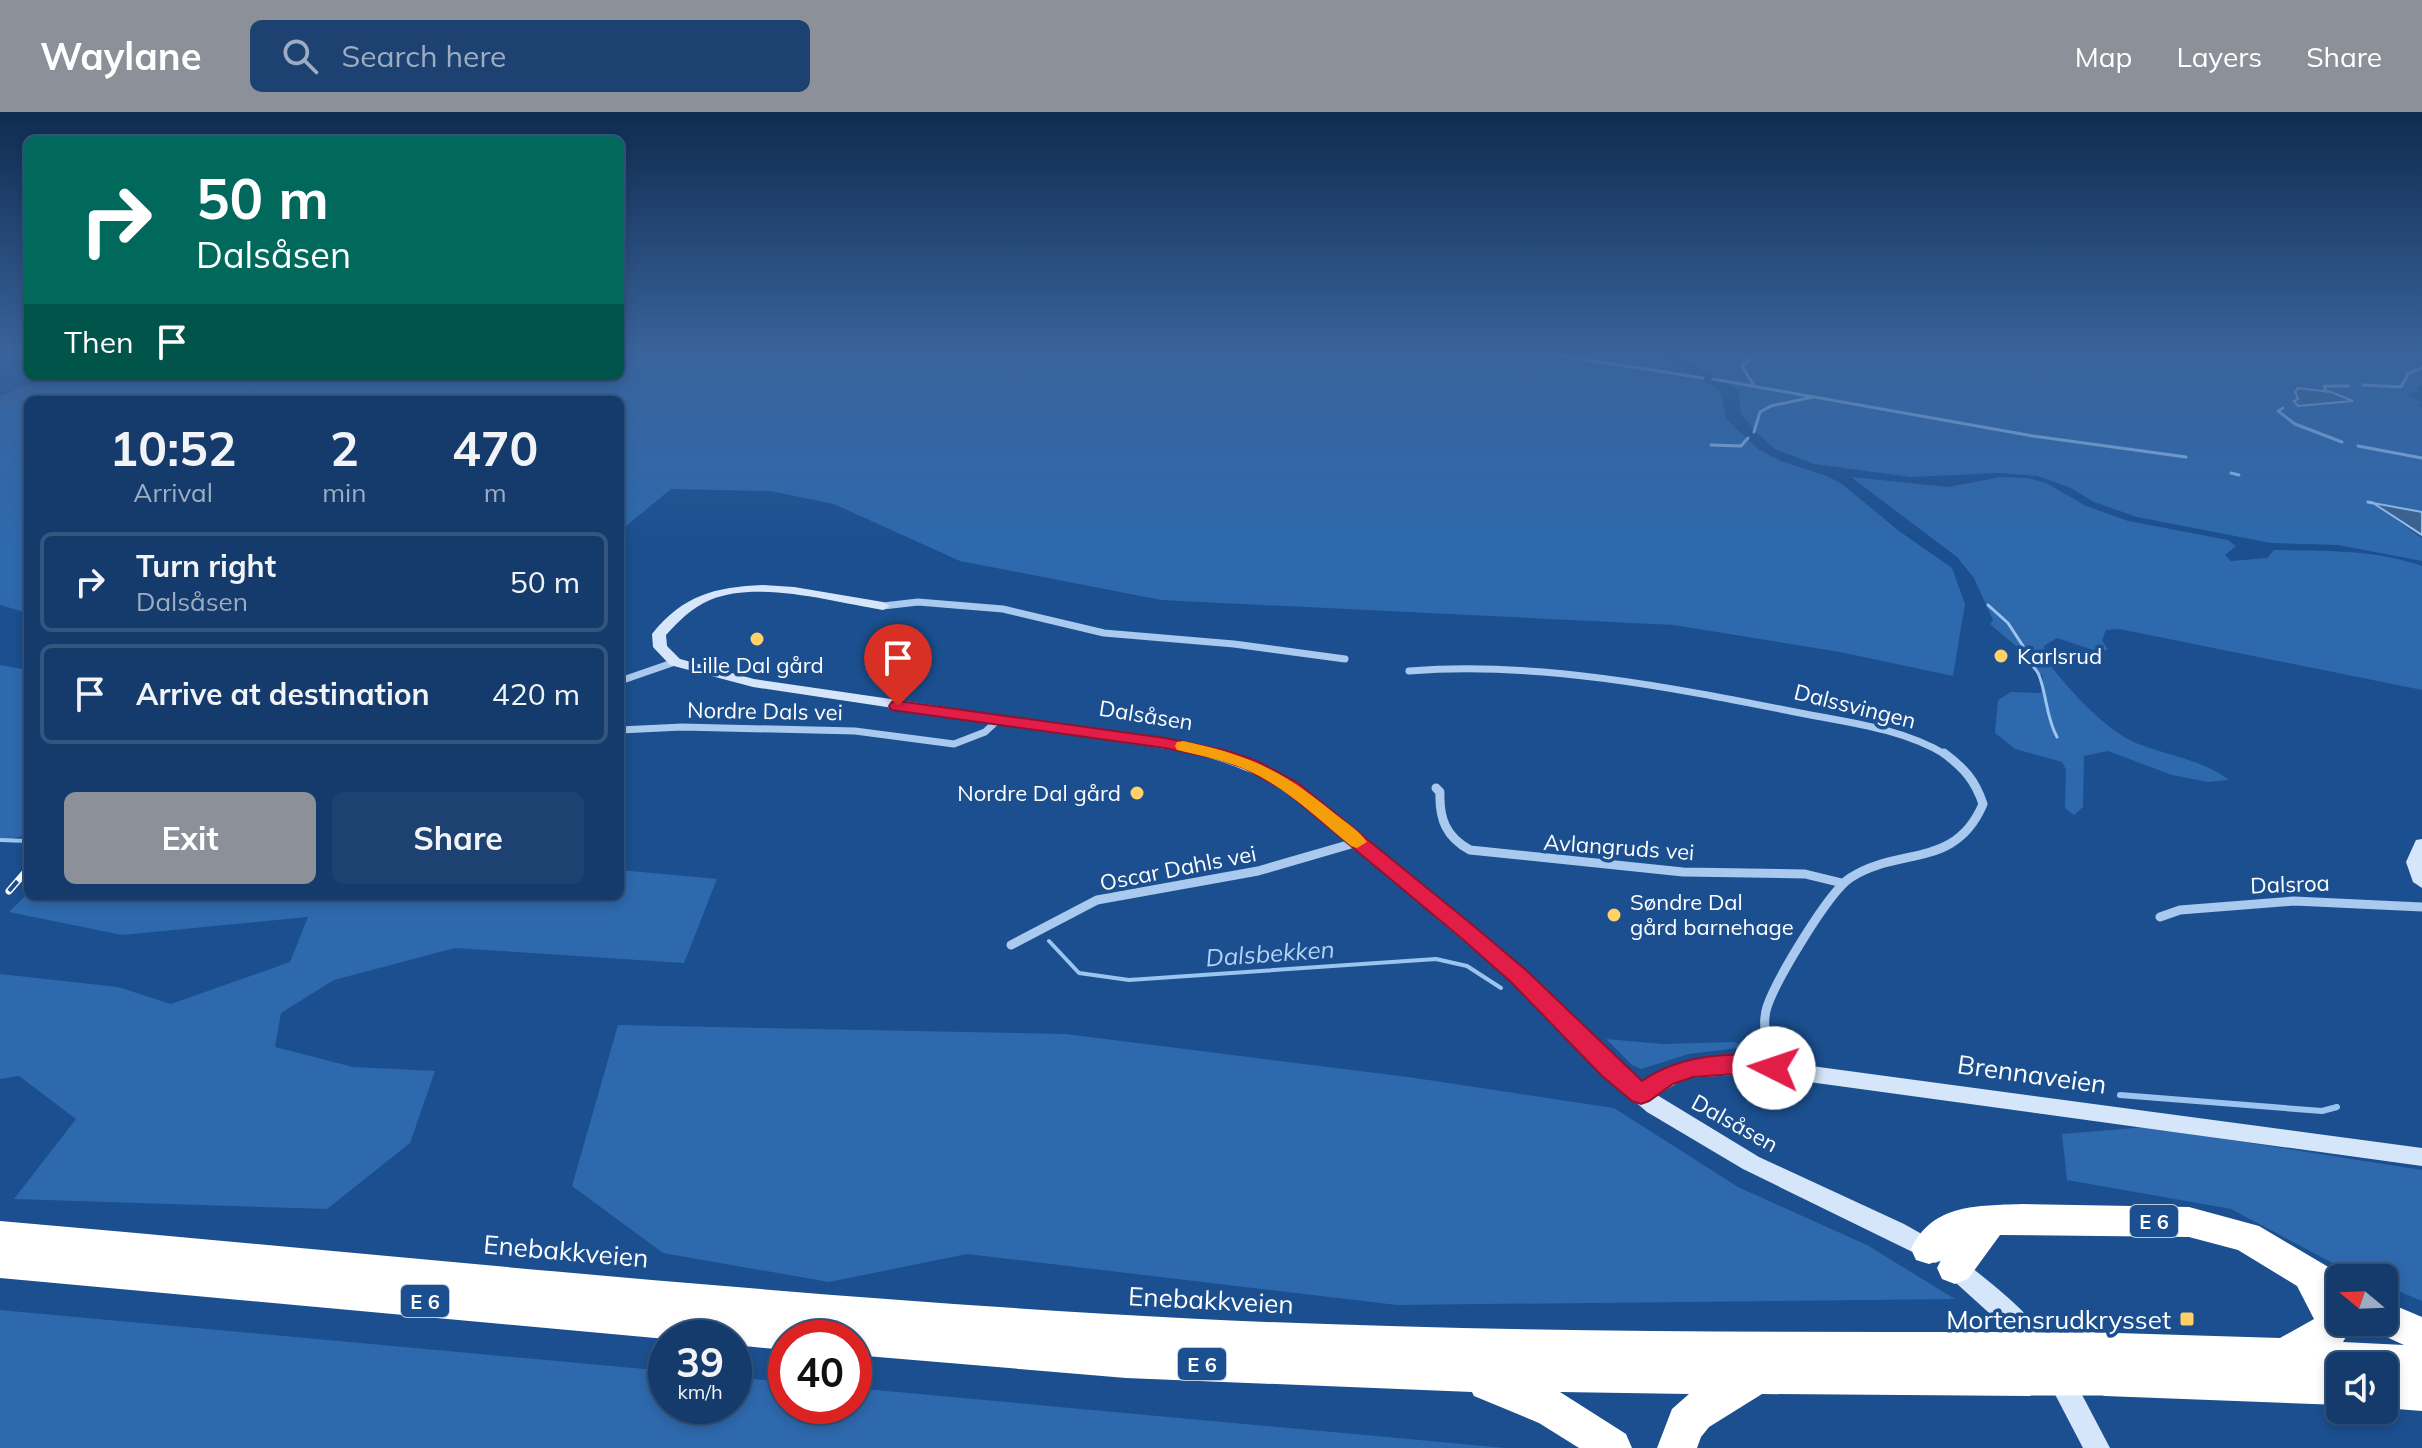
<!DOCTYPE html>
<meta charset="utf-8">
<style>
:root{--surface:#143b6b;--page:#1d4271;--text:#f1f3f6;--muted:#9dadc1;--line:#33557e;--accent:#8c9099}
body{margin:0;font-family:Mulish,sans-serif;background:var(--page);color:var(--text);height:100vh;display:flex;flex-direction:column;font-size:30px;white-space:nowrap}
*{box-sizing:border-box;margin:0}
p{font-size:26px;color:var(--muted)}
.icon{flex:none;width:44px;height:44px;fill:none;stroke:currentColor;stroke-width:2;stroke-linecap:round;stroke-linejoin:round}
.map{position:relative;flex:1;overflow:hidden}
.sheet{position:absolute;left:24px;top:284px;width:600px;height:504px;display:flex;flex-direction:column;background:var(--surface);border-radius:12px;box-shadow:0 4px 12px #0003,0 0 0 2px var(--line)}
.sheet>*{flex:none}
.guide{position:absolute;left:24px;top:24px;width:600px;height:244px;border-radius:12px;box-shadow:0 4px 12px #0003,0 0 0 2px var(--line);background:#00695c;color:#fff;overflow:hidden}
.needle{width:52px;rotate:289deg}
.fabs{position:absolute;left:2326px;top:1152px;display:grid;gap:16px}
.fabs a{display:grid;place-items:center;width:72px;height:72px;border-radius:12px;background:var(--surface);box-shadow:0 4px 12px #0003,0 0 0 2px var(--line);font-size:40px}
.speed{position:absolute;left:648px;top:1208px;display:flex;gap:16px;font-size:40px;font-weight:700;text-align:center}
.speed>*{display:grid;place-content:center;width:104px;height:104px;border-radius:50%;background:var(--surface);box-shadow:0 4px 12px #0003,0 0 0 2px var(--line);line-height:1}
.speed small{font-size:20px;font-weight:400}
.speed .limit{border:12px solid #d22;background:#fff;color:#111}
.pin{position:absolute;display:grid;place-items:center;width:68px;height:68px;color:#fff;margin:-82px -34px;border-radius:50% 50% 50% 0;rotate:-45deg;box-shadow:0 0 8px #0007}
.pin .icon{rotate:45deg}
.me{position:absolute;width:88px;margin:-44px;rotate:274deg;stroke-linejoin:round;filter:drop-shadow(0 0 6px #0008)}
.turn{display:flex;align-items:center;gap:28px;height:168px;padding:0 40px;font-size:36px}
.turn .icon{width:104px;height:104px;stroke-width:2.5}
.turn b{display:block;font-size:56px;line-height:68px}
.then{display:flex;align-items:center;height:76px;padding:0 40px;background:#0003;gap:16px;font-size:30px}
.eta{display:flex;justify-content:space-evenly;align-items:center;height:136px;text-align:center}
.eta b{font-size:48px;font-weight:700;line-height:56px}
.button{display:flex;gap:16px;margin-top:auto;padding:16px 40px}
.button a{flex:1;height:92px;border-radius:12px;background:var(--accent);color:#fff;font-size:32px;font-weight:700;line-height:92px;text-align:center}
.button a+a{background:var(--page);color:var(--text)}
ul{padding:0;list-style:none}
li{display:flex;align-items:center;gap:24px;height:100px;margin:0 16px 12px;padding:0 24px;border:4px solid var(--line);border-radius:12px}
li div{flex:1}
li b{display:block;font-size:30px}
li em{font-style:normal}
header{display:flex;align-items:center;gap:48px;box-sizing:border-box;height:112px;padding:0 40px;background:var(--accent);color:#fff}
header strong{font-size:38px}
nav{display:flex;gap:44px;margin-inline-start:auto;font-size:28px}
.search{width:560px;height:72px;background:var(--page);display:flex;align-items:center;gap:20px;box-sizing:border-box;padding:0 28px;border-radius:12px;color:var(--muted);font-size:30px}
.map>svg:first-child{display:block}
</style>
<header>
<strong>Waylane</strong>
<div class="search"><svg class="icon" aria-label="search" viewBox="0 0 24 24"><circle cx="10" cy="10" r="6"/><path d="M15 15l6 6"/></svg>Search here</div>
<nav><a>Map</a><a>Layers</a><a>Share</a></nav>
</header>
<div class="map">
<svg width="2422" height="1336" viewBox="0 0 2422 1336">
<rect width="100%" height="100%" fill="#1b4f8f"/>
<g fill="#2e69ad">
<path d="M620,242H1657L1720,279L1727,308L1758,337L1781,349L1827,364L1842,372L1899,419L1952,456L1965,492L1953,564L1840,540L1674,513L1161,488L960,449L834,392L770,379L671,377L620,419V288H28V501L0,493V287L59,264H620Z"/>
<path d="M1673,242H2422V274H2417V280L2408,283L2422,290L2417,294L2422,296V400L2372,391L2422,426V449L2338,433L2271,431L2137,405L2094,390L2069,375L2037,364L1999,361L1911,365L1814,352L1775,337L1759,323L1741,302L1738,277Z"/>
<path d="M1851,365L1948,375L2001,365L2028,366L2046,371L2086,394L2128,409L2228,428L2236,434L2225,443L2231,449L2267,446L2274,438C2324,439 2374,437 2422,454V578L2119,517L2106,518L2102,528L2108,538L2096,539L2057,526L2044,534L2045,546C2065,574 2105,618 2136,631C2168,644 2201,647 2229,668L2208,670L2172,663L2108,639L2084,644L2083,695L2074,703L2065,696L2066,658L2062,650L2015,637L1995,621L1998,588L2011,580L2041,581L2043,564L2016,540L2017,535L1990,512L1993,508L1974,466L1957,445Z"/>
<path d="M881,544L933,552L919,565L864,558Z"/>
<path d="M0,553L28,558V723L0,729Z"/>
<path d="M620,758L717,767L684,851L455,836L334,868L281,901L275,935L353,955L435,959L410,1031L327,1097L14,1087L76,1007L19,964L0,967V862L118,875L171,892L290,850L308,805L122,823L9,800L28,781V784H620Z"/>
<path d="M618,913L1066,922L1408,965L1614,996L1738,1075L1867,1133L1955,1187L1397,1193L967,1142L829,1170L663,1141L572,1074Z"/>
<path d="M1606,927L1663,932L1735,930L1746,935L1689,942L1641,957L1632,953Z"/>
<path d="M2147,1015L2422,1058V1189L2384,1173V1166H2366L2342,1156L2231,1097L2067,1068L2062,1022Z"/>
<path d="M0,1198L666,1259V1294H734V1265L786,1270V1294H854V1276L1506,1336H0Z"/>
</g>
<g fill="#3c6290" stroke="#9cc4f0" stroke-width="2">
<path d="M2298,276L2331,280L2353,289L2298,294L2294,289L2298,287L2295,280Z"/>
<path d="M2373,391L2422,400V423Z"/>
</g>
<g fill="none" stroke-linecap="round" stroke-linejoin="round">
<g stroke="#9cc4f0" stroke-width="3">
<path d="M1549,242L1703,266"/>
<path d="M1752,246L1742,254L1753,272"/>
<path d="M2407,262L2422,256"/>
<path d="M1713,267L2033,324L2186,345"/>
<path d="M2363,273L2401,275L2407,264"/>
<path d="M2326,279L2324,274H2349"/>
<path d="M2283,296L2278,299L2295,312L2342,330"/>
<path d="M1754,320L1760,300L1771,294L1813,285"/>
<path d="M1711,333L1741,334L1748,326"/>
<path d="M2358,334L2422,346"/>
<path d="M2231,361L2239,363"/>
<path d="M2368,390L2373,391"/>
<path d="M1988,493L2008,511L2023,534L2020,538C2024,549 2035,553 2039,563C2047,584 2046,605 2057,625"/>
</g>
<g stroke="#9cc4f0" stroke-width="4">
<path d="M0,728L28,729"/>
<path d="M1049,829L1079,861L1129,868L1436,847L1467,854L1501,876"/>
</g>
<path stroke="#9cc4f0" stroke-width="6" d="M2120,983L2322,999L2337,995"/>
<path fill="#3c6290" fill-rule="evenodd" d="M51,264H72L0,295V284Z"/>
<g stroke="#a9c9ee" stroke-width="7">
<path d="M883,494L918,490L1003,497L1104,521L1234,532L1345,547"/>
<path d="M1409,559C1538,549 1669,575 1795,600C1845,610 1902,616 1946,643"/>
<path d="M620,569L675,550"/>
<path d="M620,618L682,615L855,619L954,632L985,620L998,608"/>
</g>
<g stroke="#a9c9ee" stroke-width="9">
<path d="M1436,676L1440,680C1439,707 1446,725 1470,738L1683,760L1805,762L1842,771"/>
<path d="M2160,805L2180,798L2294,789L2422,795"/>
<path d="M1011,833L1097,788L1258,759L1358,730"/>
<path d="M1770,943C1766,927 1762,910 1767,895C1776,868 1828,781 1850,766C1899,734 1955,758 1983,692C1975,668 1964,656 1944,641"/>
</g>
<path stroke="#a9c9ee" stroke-width="12" d="M1769,941L1774,956"/>
<g fill="#d6e6fa" fill-rule="evenodd">
<path d="M763,473L794,475L883,490L890,494L883,498C832,490 759,468 710,488C691,496 679,509 666,523L667,534L680,547L754,567L1187,630L1247,647L1298,672L1526,860L1617,950L1642,971L1682,950L1751,946L2422,1036V1054L1751,962L1686,966L1657,983L1759,1045L1904,1112L1943,1134L1947,1141L1943,1148L1935,1151L1743,1057L1647,1000L1603,962L1512,870L1286,678C1255,661 1222,648 1187,640L753,575L670,553L653,535L652,522C683,483 715,475 763,473Z"/>
<path d="M2422,727V776L2413,770L2406,750L2416,728Z"/>
<path d="M1953,1143L1961,1147C1990,1171 2034,1202 2050,1236L2046,1244L2037,1248L2028,1244L1998,1209L1945,1161L1941,1154L1945,1147Z"/>
<path d="M2060,1255L2069,1258L2110,1336H2083L2047,1267L2051,1258Z"/>
</g>
<g fill="#fff" fill-rule="evenodd">
<path d="M2022,1092L2189,1095L2259,1114L2347,1166H2340V1210H2352L2353,1213L2343,1230L2404,1233L2371,1218L2367,1210H2384V1189L2422,1205V1299L2384,1296V1254H2340V1293L2105,1284L2091,1279L2086,1266L2090,1256L2071,1251L2065,1238L2071,1225L2084,1220L2280,1226L2314,1207L2297,1174L2238,1138L2189,1125L2000,1123L1968,1167L1955,1172L1942,1167L1937,1156L1941,1148L1929,1152L1916,1148L1911,1137C1933,1091 1978,1094 2022,1092Z"/>
<path d="M0,1109C369,1141 738,1180 1108,1202C1408,1220 1708,1220 2008,1220L2021,1225L2027,1238L2023,1248L2043,1253L2048,1266L2043,1279L2029,1284L1762,1282L1709,1315L1701,1325L1697,1336H1657L1672,1297L1689,1282L1560,1280L1626,1322L1632,1336H1579L1539,1311L1474,1284L1472,1280L1126,1266L854,1243V1226H786V1238L734,1233V1226L666,1227L0,1166Z"/>
</g>
<defs>
<path id="rail" d="M9,779L28,757"/>
</defs>
<use href="#rail" stroke="#fff" stroke-width="7"/>
<use href="#rail" stroke="#1b4f8f" stroke-width="4" stroke-dasharray="13" stroke-linecap="butt"/>
<g stroke="#fff" stroke-width="35">
<path d="M2008,1238H2084"/>
<path d="M2029,1266H2105"/>
</g>
</g>
<linearGradient id="sky" x2="0" y2="1"><stop stop-color="#0f2b4f"/><stop offset="0.56" stop-color="#39639b"/><stop offset="1" stop-color="#39639b" stop-opacity="0"/></linearGradient>
<rect width="2422" height="429" fill="url(#sky)"/>
<path fill="#e11d48" stroke="#92132f" stroke-width="2" d="M898,589L1165,626L1228,639L1257,649L1298,671L1475,815L1527,859L1642,969C1679,943 1738,936 1782,950L1786,956L1782,963L1774,965L1736,962L1693,965L1673,972L1649,989L1641,992L1632,989L1601,963L1511,870L1460,825L1285,679L1244,656L1218,647L1165,636L892,598L889,594L892,590Z"/>
<path fill="#f59e0b" d="M1183,629C1249,643 1282,658 1334,701C1345,710 1359,718 1367,730L1357,736L1351,734C1322,710 1294,683 1261,665C1235,650 1206,645 1177,638L1175,634L1177,630Z"/>
<g fill="#ffd166" stroke="#1b4f8f" stroke-width="3">
<circle cx="757" cy="527" r="8"/>
<circle cx="2001" cy="544" r="8"/>
<circle cx="1137" cy="681" r="8"/>
<circle cx="1614" cy="803" r="8"/>
<rect x="2179" y="1199" width="16" height="16" rx="4"/>
</g>
<g text-anchor="middle" dominant-baseline="central" stroke-width="7" stroke-linejoin="round" paint-order="stroke">
<g fill="#1b4f8f" stroke="#bbcadd" stroke-width="2">
<rect x="2130" y="1093" width="48" height="32" rx="6"/>
<rect x="401" y="1173" width="48" height="32" rx="6"/>
<rect x="1178" y="1236" width="48" height="32" rx="6"/>
</g>
<g font-size="20" font-weight="bold" fill="#fff">
<text x="2154" y="1109">E 6</text>
<text x="425" y="1189">E 6</text>
<text x="1202" y="1252">E 6</text>
</g>
<g font-size="22" fill="#fff" stroke="#1b4f8f" text-anchor="start">
<text x="2017" y="544">Karlsrud</text>
<text x="757" y="553" text-anchor="middle">Lille Dal gård</text>
<text x="1121" y="681" text-anchor="end">Nordre Dal gård</text>
<text x="1630" y="790">Søndre Dal<tspan x="1630" dy="25">gård barnehage</tspan></text>
</g>
<g font-size="22" fill="#fff" stroke="#1b4f8f">
<text transform="translate(1855 594) rotate(14)">Dalssvingen</text>
<text transform="translate(765 599) rotate(1)">Nordre Dals vei</text>
<text transform="translate(1146 603) rotate(9)">Dalsåsen</text>
<text transform="translate(1619 735) rotate(4)">Avlangruds vei</text>
<text transform="translate(1178 756) rotate(-11)">Oscar Dahls vei</text>
<text transform="translate(2290 772) rotate(-2)">Dalsroa</text>
<text transform="translate(1735 1011) rotate(29)">Dalsåsen</text>
</g>
<g font-size="24" font-style="italic" fill="#b5d3f5" stroke="#1b4f8f">
<text transform="translate(1270 841) rotate(-4)">Dalsbekken</text>
</g>
<g font-size="26" fill="#fff" stroke="#1b4f8f">
<text transform="translate(2032 962) rotate(8)">Brennaveien</text>
<text transform="translate(566 1139) rotate(5)">Enebakkveien</text>
<text transform="translate(1211 1188) rotate(3)">Enebakkveien</text>
</g>
<g font-size="26" fill="#fff" stroke="#1b4f8f" text-anchor="end">
<text x="2171" y="1207">Mortensrudkrysset</text>
</g>
</g>
</svg>
<div class="fabs">
<a><svg class="needle" viewBox="-14 -14 28 28"><path d="M0-13l5 13h-10z" fill="#e53935"/><path d="M0 13l5-13h-10z" fill="#9dadc1"/></svg></a>
<a><svg class="icon" aria-label="sound" viewBox="0 0 24 24"><path d="M4 9h4l5-4v14l-5-4H4zM17 9q2 3 0 6"/></svg></a>
</div>
<div class="speed"><div>39<small>km/h</small></div><div class="limit">40</div></div>
<div class="pin" style="left:898px;top:594px;background:#d93025"><svg class="icon" aria-label="arrive" viewBox="0 0 24 24"><path d="M6 21V4h12l-3 4 3 4H6"/></svg></div>
<svg class="me" style="left:1774px;top:956px" viewBox="-20 -20 40 40"><circle r="19" fill="#fff"/><path d="M0-13L10 11 0 6-10 11z" fill="#e11d48"/></svg>
<div class="guide">
<div class="turn"><svg class="icon" aria-label="right" viewBox="0 0 24 24"><path d="M7 20v-9h11M14 6l5 5-5 5"/></svg><div><b>50 m</b>Dalsåsen</div></div>
<div class="then">Then<svg class="icon" aria-label="arrive" viewBox="0 0 24 24"><path d="M6 21V4h12l-3 4 3 4H6"/></svg></div>
</div>
<section class="sheet">
<div class="eta">
<div><b>10:52</b><p>Arrival</p></div>
<div><b>2</b><p>min</p></div>
<div><b>470</b><p>m</p></div>
</div>
<ul>
<li><svg class="icon" aria-label="right" viewBox="0 0 24 24"><path d="M7 20v-9h11M14 6l5 5-5 5"/></svg><div><b>Turn right</b><p>Dalsåsen</p></div><em>50 m</em></li>
<li><svg class="icon" aria-label="arrive" viewBox="0 0 24 24"><path d="M6 21V4h12l-3 4 3 4H6"/></svg><div><b>Arrive at destination</b></div><em>420 m</em></li>
</ul>
<div class="button"><a>Exit</a><a>Share</a></div>
</section>
</div>
